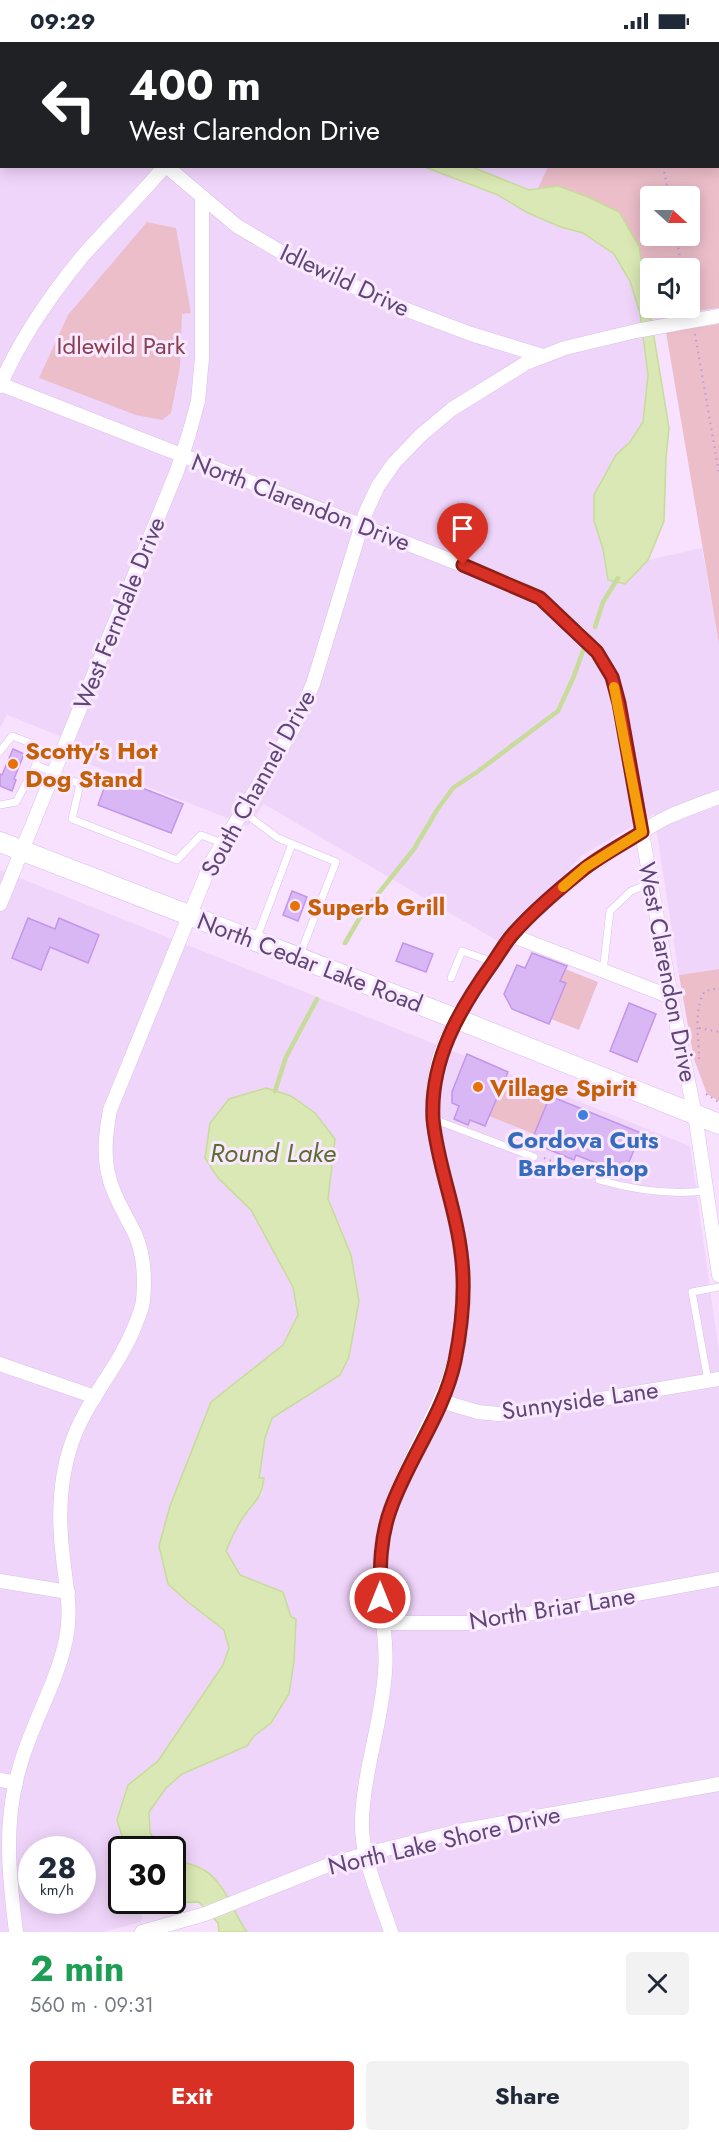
<!DOCTYPE html>
<meta charset="utf-8">
<style>
:root{--surface:#fff;--page:#f2f2f3;--text:#1f2937;--muted:#747a83;--accent:#d93025}
body{margin:0;font-family:Jost,sans-serif;background:var(--page);color:var(--text);height:100vh;display:flex;flex-direction:column;font-size:22px;white-space:nowrap}
*{box-sizing:border-box;margin:0}
p{font-size:20px;color:var(--muted)}
.icon{flex:none;width:33px;height:33px;fill:none;stroke:currentColor;stroke-width:2;stroke-linecap:round;stroke-linejoin:round}
.map{position:relative;height:1890px;overflow:hidden}
.details{display:flex;flex-direction:column;background:var(--surface);flex:1}
.details>*{flex:none}
.top-card{position:absolute;left:0px;top:0px;width:720px;height:126px;box-shadow:0 3px 15px #0003;background:#202124;color:#fff;overflow:hidden}
.needle{width:39px;rotate:111deg}
.buttons{position:absolute;left:640px;top:144px;display:grid;gap:12px}
.buttons a{display:grid;place-items:center;width:60px;height:60px;border-radius:6px;background:var(--surface);box-shadow:0 3px 15px #0003;font-size:30px}
.speed{position:absolute;left:18px;top:1794px;display:flex;gap:12px;font-size:30px;font-weight:700;text-align:center}
.speed>*{display:grid;place-content:center;width:78px;height:78px;border-radius:50%;background:var(--surface);box-shadow:0 3px 15px #0003;line-height:1}
.speed small{font-size:15px;font-weight:400}
.speed .limit{border:3px solid #111;border-radius:9px;background:#fff;color:#111}
.pin{position:absolute;display:grid;place-items:center;width:51px;height:51px;color:#fff;margin:-62px -26px;border-radius:50% 50% 50% 0;rotate:-45deg;box-shadow:0 0 6px #0007}
.pin .icon{rotate:45deg}
.me{position:absolute;width:66px;margin:-33px;rotate:0deg;stroke-linejoin:round;filter:drop-shadow(0 0 4px #0008)}
.turn{display:flex;align-items:center;gap:21px;height:126px;padding:0 30px;font-size:27px}
.turn .icon{width:78px;height:78px;stroke-width:2.5}
.turn b{display:block;font-size:42px;line-height:51px}
.round{display:grid;place-items:center;flex:none;width:63px;height:63px;border-radius:6px;background:var(--page)}
.overview{display:flex;align-items:center;justify-content:space-between;height:102px;padding:0 30px}
h1{font-size:36px;font-weight:700;line-height:45px;color:#1e9e55}
.button{display:flex;gap:12px;margin-top:auto;padding:12px 30px}
.button a{flex:1;height:69px;border-radius:6px;background:var(--accent);color:#fff;font-size:24px;font-weight:700;line-height:69px;text-align:center}
.button a+a{background:var(--page);color:var(--text)}
.status{display:flex;justify-content:space-between;align-items:center;height:42px;padding:0 30px;background:var(--surface);direction:ltr}
.status svg{height:16px;fill:currentColor}
.map>svg:first-child{display:block}
</style>
<div class="status"><b>09:29</b><svg viewBox="0 0 49 12"><path d="M0 12V9h3v3zM5 12V6h3v6zM10 12V3h3v9zM15 12V0h3v12zM26 1h20v11H26zM47 4h2v5h-2z"/></svg></div>
<div class="map">
<svg width="719" height="1890" viewBox="0 0 719 1890">
<rect width="100%" height="100%" fill="#f7e1fe"/>
<g fill="#f0d5fb" fill-rule="evenodd">
<path d="M0,0H580L2,2V124L548,125L528,171L563,185L583,191L614,212L630,239L640,271L648,333L643,380L630,400L616,413L594,453V479L603,507L608,537L625,542L648,518L702,506L719,602V927L679,933L654,772L582,813L501,901L264,762L248,784L73,716L77,701L7,673L0,686Z"/>
<path d="M0,828L690,1104L719,1310V1890H247L238,1878L221,1842L203,1826L182,1821L173,1816L172,1808L159,1807L150,1790L149,1769L166,1746L182,1732L247,1704L254,1694L271,1681L291,1575L283,1550L240,1533L226,1509L233,1492L245,1472L262,1453L264,1436H259L265,1396L272,1376L340,1333L351,1213L328,1157L335,1097L314,1071L291,1054L218,1136L251,1168L293,1245L298,1273L283,1303L211,1360L188,1560L224,1588L229,1606L223,1623L158,1719L128,1743L117,1778L126,1807L122,1808V1858L144,1859L141,1880L103,1890H0ZM32,1808H82V1858H32Z"/>
</g>
<g fill="#ecbeca" fill-rule="evenodd">
<path d="M719,90V266L652,275L639,204L558,144L538,146L548,125L718,124ZM651,154H690V194H651ZM651,226H690V266H651Z"/>
<path d="M147,180L176,186L191,271L182,272L180,325L171,371L162,378L136,373L39,336L68,273Z"/>
<path d="M719,282V602L666,290Z"/>
<path d="M565,927L598,940L579,988L551,977L565,941L560,939Z"/>
<path d="M719,927V1059L707,1052L694,1017L679,933Z"/>
<path d="M506,1036L550,1054L534,1092L489,1074Z"/>
</g>
<g fill="#d9e8b4" stroke="#c7db9a" stroke-width="1.5">
<path d="M425,125H472L529,148L558,144L588,155L619,170L639,204L669,386L666,416L664,479L648,518L625,542L608,538L603,507L594,479V453L616,413L630,400L643,380L648,333L640,271L630,239L614,212L583,191L561,185L528,171L498,153Z"/>
<path d="M266,1046L291,1054L315,1071L335,1097L328,1157L351,1213L359,1259L349,1315L340,1333L272,1376L265,1396L259,1436H264C261,1458 256,1457 244,1474C236,1485 231,1497 226,1509L240,1533L283,1550L291,1575L296,1577L294,1619L289,1652L271,1681L254,1694L247,1704L182,1732L166,1746L149,1770L150,1790L159,1807H126L117,1778L128,1743L158,1719L223,1623L229,1606L224,1588L188,1560L168,1542L159,1504L170,1464L211,1360L283,1303L298,1273L293,1245L251,1168L218,1136L205,1116L210,1081L229,1057Z"/>
<path d="M173,1816C182,1821 195,1822 204,1828C227,1842 232,1870 247,1890H219L218,1881L199,1860L167,1861L160,1859L172,1858Z"/>
</g>
<g fill="none" stroke-linecap="round" stroke-linejoin="round">
<g stroke="#c7db9a" stroke-width="4.5">
<path d="M595,585L603,560L618,536"/>
<path d="M345,901L362,872L414,807L437,768L453,746L477,730L558,669L574,634L584,606"/>
<path d="M275,1049L286,1015L317,957"/>
</g>
</g>
<g fill="#d9b7f5" stroke="#c296e9" stroke-width="1.5">
<path d="M13,707L24,712L14,737L16,738L12,749L0,744V732L2,733Z"/>
<path d="M109,733L183,762L171,791L98,763Z"/>
<path d="M292,849L307,855L298,879L283,873Z"/>
<path d="M28,876L55,887L59,876L99,893L88,921L50,905L41,928L12,916Z"/>
<path d="M403,901L433,912L426,930L396,919Z"/>
<path d="M532,911L567,924L560,939L566,941L549,982L512,967L504,952L517,923L525,926Z"/>
<path d="M629,961L656,972L637,1020L610,1009Z"/>
<path d="M467,1012L508,1030L485,1084L470,1078L468,1083L454,1077L459,1064L452,1061V1050Z"/>
<path d="M550,1054L641,1091L624,1132L576,1113L574,1118L531,1100Z"/>
</g>
<g fill="none" stroke-linecap="round" stroke-linejoin="round">
<defs>
<g id="service">
<path d="M0,709L12,694L36,703V723L16,760L0,763"/>
<path d="M36,723L80,742L72,777L177,818L201,793L222,801"/>
<path d="M242,769L278,796L336,820L299,915"/>
<path d="M256,898L292,802"/>
<path d="M603,929L610,869L631,849L651,841"/>
<path d="M451,936L462,909L493,920"/>
<path d="M433,1077L534,1115"/>
<path d="M599,1138C634,1148 670,1153 705,1149"/>
<path d="M708,1339L692,1250L719,1245"/>
</g>
<g id="minor">
<path d="M33,0L35,2"/>
<path d="M474,0L476,2"/>
<path d="M238,2L239,0"/>
<path d="M166,124L237,184L298,220L407,268L471,292L543,314"/>
<path d="M0,342L503,539L540,556L580,592L597,611L612,635L619,661L671,955L695,1073L719,1233"/>
<path d="M0,344C19,299 50,254 81,216C108,185 138,156 165,124"/>
<path d="M0,862L177,429L189,392L198,359L202,316V156"/>
<path d="M511,893L671,955"/>
<path d="M0,1322L95,1355"/>
<path d="M441,1359L478,1370L498,1372L530,1369L719,1337"/>
<path d="M0,1539L68,1550"/>
<path d="M384,1581H478L719,1537"/>
<path d="M0,1738L16,1741"/>
<path d="M16,1890C9,1834 3,1780 20,1724C32,1681 57,1641 66,1597C72,1569 66,1544 63,1516C58,1477 59,1437 72,1400C87,1357 120,1324 136,1281C139,1274 142,1266 143,1259C145,1238 144,1212 135,1192C126,1173 114,1156 109,1135C103,1112 106,1090 110,1068L211,821L294,685L313,642L365,472L378,444L394,421L421,393L452,367L526,321L565,306L636,289L719,274"/>
<path d="M142,1890L205,1872L331,1822L366,1812L459,1789L719,1742"/>
<path d="M391,1890C380,1856 360,1813 362,1777C364,1727 382,1679 385,1630C387,1605 383,1583 380,1558C377,1529 381,1497 390,1468C412,1401 458,1348 462,1275C464,1253 464,1231 461,1210C451,1137 414,1073 445,1000C451,986 460,973 467,960C509,887 555,845 626,800C640,791 655,781 670,774C686,767 703,761 719,755"/>
</g>
<path id="secondary" d="M0,800L457,977L719,1082"/>
</defs>
<use href="#service" stroke="#d9c1e7" stroke-width="8"/>
<use href="#minor" stroke="#d9c1e7" stroke-width="15"/>
<use href="#secondary" stroke="#d8bcea" stroke-width="21"/>
<g stroke="#bc9ada" stroke-width="2" stroke-dasharray="1.5 4.5" stroke-linecap="butt">
<path d="M639,0L640,2"/>
<path d="M663,124L669,154"/>
<path d="M676,194L682,226"/>
<path d="M695,292L719,431"/>
<path d="M699,986L719,990"/>
<path d="M699,1017C699,996 693,967 705,949L719,946"/>
<path d="M706,1052L719,1060"/>
<path d="M544,1116L588,1133"/>
</g>
<use href="#service" stroke="#fff" stroke-width="7"/>
<use href="#minor" stroke="#fff" stroke-width="14"/>
<use href="#secondary" stroke="#fff" stroke-width="20"/>
</g>
<g fill="none" stroke-linecap="round" stroke-linejoin="round">
<defs>
<path id="route" d="M380,1556C380,1525 380,1495 391,1466C409,1416 444,1371 455,1319C462,1284 466,1247 461,1211C456,1165 437,1122 433,1077C430,1018 459,968 492,922C499,912 505,901 513,892C534,868 559,847 584,827C602,813 623,802 642,790L619,661L612,635L597,610L540,556L463,523"/>
</defs>
<use href="#route" stroke="#8d1f18" stroke-width="15"/>
<use href="#route" stroke="#d93025" stroke-width="10"/>
<path stroke="#f59e0b" stroke-width="10" d="M563,845L586,825L642,790L614,645"/>
</g>
<g fill="#e8710a" stroke="#f9e8ff" stroke-width="2">
<circle cx="13" cy="722" r="6"/>
<circle cx="295" cy="864" r="6"/>
<circle cx="478" cy="1045" r="6"/>
</g>
<circle fill="#3f7fe0" stroke="#f9e8ff" stroke-width="2" cx="583" cy="1073" r="6"/>
<g text-anchor="middle" dominant-baseline="central" stroke-width="6" stroke-linejoin="round" paint-order="stroke">
<g font-size="24" fill="#5e4676" stroke="#f9e8ff">
<text transform="translate(345 238) rotate(25)">Idlewild Drive</text>
<text transform="translate(301 460) rotate(21)">North Clarendon Drive</text>
<text transform="translate(119 571) rotate(-68)">West Ferndale Drive</text>
<text transform="translate(258 741) rotate(-61)">South Channel Drive</text>
<text transform="translate(310 920) rotate(21)">North Cedar Lake Road</text>
<text transform="translate(668 930) rotate(79)">West Clarendon Drive</text>
<text transform="translate(580 1358) rotate(-8)">Sunnyside Lane</text>
<text transform="translate(552 1566) rotate(-9)">North Briar Lane</text>
<text transform="translate(444 1798) rotate(-13)">North Lake Shore Drive</text>
</g>
<g font-size="24" fill="#89424d" stroke="#f9e8ff">
<text x="121" y="303">Idlewild Park</text>
</g>
<g font-size="24" font-weight="bold" fill="#c56008" stroke="#f9e8ff" text-anchor="start">
<text x="25" y="708">Scotty's Hot<tspan x="25" dy="28">Dog Stand</tspan></text>
<text x="307" y="864">Superb Grill</text>
<text x="490" y="1045">Village Spirit</text>
</g>
<g font-size="24" font-weight="bold" fill="#366cbe" stroke="#f9e8ff">
<text x="583" y="1097">Cordova Cuts<tspan x="583" dy="28">Barbershop</tspan></text>
</g>
<g font-size="26" font-style="italic" fill="#5c6f33" stroke="#f9e8ff">
<text x="273" y="1111">Round Lake</text>
</g>
</g>
</svg>
<div class="buttons">
<a><svg class="needle" viewBox="-14 -14 28 28"><path d="M0-13l5 13h-10z" fill="#e53935"/><path d="M0 13l5-13h-10z" fill="#747a83"/></svg></a>
<a><svg class="icon" aria-label="sound" viewBox="0 0 24 24"><path d="M4 9h4l5-4v14l-5-4H4zM17 9q2 3 0 6"/></svg></a>
</div>
<div class="speed"><div>28<small>km/h</small></div><div class="limit">30</div></div>
<div class="pin" style="left:463px;top:523px;background:#d93025"><svg class="icon" aria-label="arrive" viewBox="0 0 24 24"><path d="M6 21V4h12l-3 4 3 4H6"/></svg></div>
<svg class="me" style="left:380px;top:1556px" viewBox="-20 -20 40 40"><circle r="17" fill="#d93025" stroke="#fff" stroke-width="3"/><path d="M0-11L8 9 0 5-8 9z" fill="#fff"/></svg>
<div class="top-card">
<div class="turn"><svg class="icon" aria-label="left" viewBox="0 0 24 24"><path d="M17 20v-9H6M10 6l-5 5 5 5"/></svg><div><b>400 m</b>West Clarendon Drive</div></div>
</div>
</div>
<section class="details">
<div class="overview"><div><h1>2 min</h1><p>560 m · 09:31</p></div><a class="round"><svg class="icon" aria-label="close" viewBox="0 0 24 24"><path d="M6 6l12 12M18 6L6 18"/></svg></a></div>
<div class="button"><a>Exit</a><a>Share</a></div>
</section>
